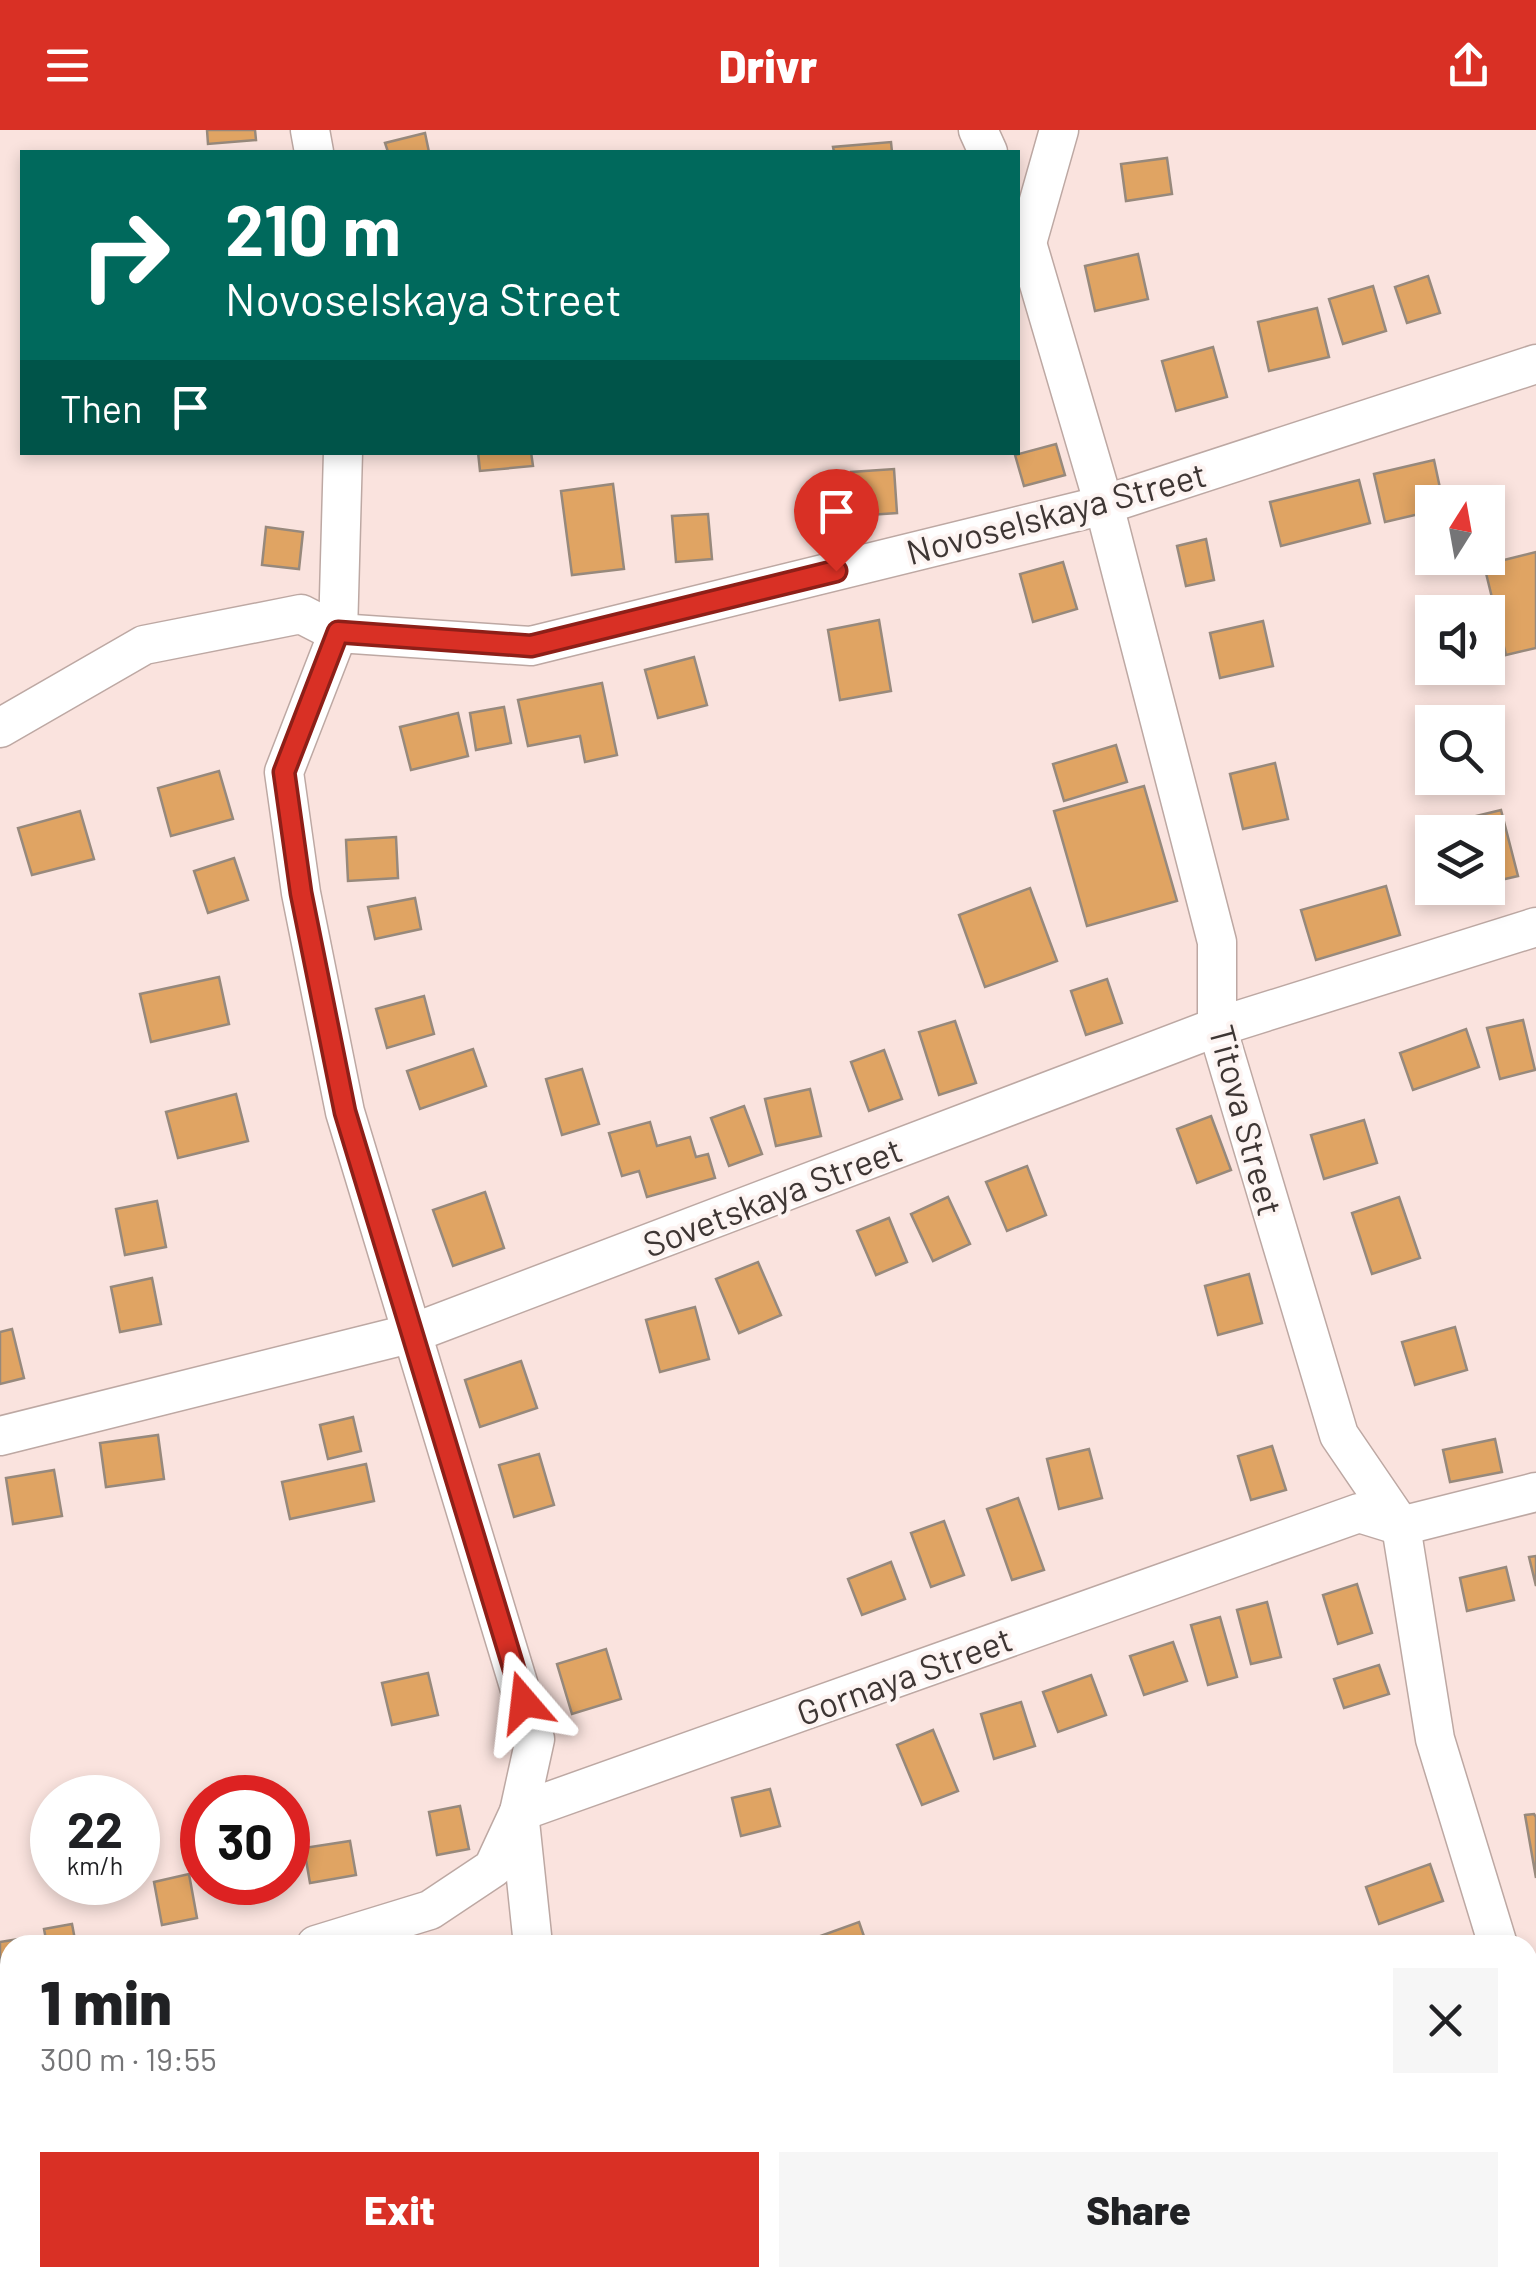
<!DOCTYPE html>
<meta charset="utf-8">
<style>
:root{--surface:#fff;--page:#f6f6f6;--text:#202124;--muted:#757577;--accent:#d93025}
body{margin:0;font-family:Barlow,sans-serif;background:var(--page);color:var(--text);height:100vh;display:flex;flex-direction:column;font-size:38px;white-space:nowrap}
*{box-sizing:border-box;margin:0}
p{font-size:32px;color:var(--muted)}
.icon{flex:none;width:55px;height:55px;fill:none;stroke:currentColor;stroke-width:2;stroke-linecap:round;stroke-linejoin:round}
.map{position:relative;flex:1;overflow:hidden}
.sheet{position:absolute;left:0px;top:1805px;width:1538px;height:352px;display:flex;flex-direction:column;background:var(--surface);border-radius:30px 30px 0 0;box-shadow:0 5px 15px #0003}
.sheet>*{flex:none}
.top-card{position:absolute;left:20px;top:20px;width:1000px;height:305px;border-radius:0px;box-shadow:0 5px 15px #0003;background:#00695c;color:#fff;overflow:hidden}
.needle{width:65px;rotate:11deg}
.fabs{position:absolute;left:1415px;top:355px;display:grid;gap:20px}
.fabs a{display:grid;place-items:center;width:90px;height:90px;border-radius:0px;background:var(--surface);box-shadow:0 5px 15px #0003;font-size:50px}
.speed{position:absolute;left:30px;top:1645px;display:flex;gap:20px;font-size:50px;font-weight:700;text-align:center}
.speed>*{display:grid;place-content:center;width:130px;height:130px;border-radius:50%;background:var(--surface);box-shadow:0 5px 15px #0003;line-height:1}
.speed small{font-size:25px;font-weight:400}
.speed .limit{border:15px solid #d22;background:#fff;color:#111}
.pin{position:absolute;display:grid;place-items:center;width:85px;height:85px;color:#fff;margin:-102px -42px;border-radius:50% 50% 50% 0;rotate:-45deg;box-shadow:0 0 10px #0007}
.pin .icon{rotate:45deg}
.me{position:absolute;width:110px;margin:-55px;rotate:343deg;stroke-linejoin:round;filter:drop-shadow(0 0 8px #0008)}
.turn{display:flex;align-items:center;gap:35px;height:210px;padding:0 40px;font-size:45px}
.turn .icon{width:130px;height:130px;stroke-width:2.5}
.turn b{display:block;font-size:70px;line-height:85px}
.then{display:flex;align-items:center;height:95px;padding:0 40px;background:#0003;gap:20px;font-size:38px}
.round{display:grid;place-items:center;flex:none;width:105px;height:105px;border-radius:0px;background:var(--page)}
.headline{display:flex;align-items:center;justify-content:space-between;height:170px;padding:0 40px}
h1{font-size:60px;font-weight:800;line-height:75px}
.cta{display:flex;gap:20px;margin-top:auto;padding:20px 40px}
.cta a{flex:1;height:115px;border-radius:0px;background:var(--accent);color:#fff;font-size:40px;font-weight:800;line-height:115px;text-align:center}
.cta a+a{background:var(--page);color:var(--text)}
header{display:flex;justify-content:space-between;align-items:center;height:130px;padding:0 40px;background:var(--accent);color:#fff;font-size:45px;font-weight:800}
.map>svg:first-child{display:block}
</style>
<header><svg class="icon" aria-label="menu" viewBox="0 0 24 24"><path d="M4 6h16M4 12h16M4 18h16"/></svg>Drivr<svg class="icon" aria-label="share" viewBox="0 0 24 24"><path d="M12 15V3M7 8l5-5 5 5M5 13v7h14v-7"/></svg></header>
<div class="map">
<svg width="1536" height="2157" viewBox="0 0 1536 2157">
<rect width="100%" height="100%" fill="#fae3de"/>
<g fill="#e0a463" stroke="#97897c" stroke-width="2.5">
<path d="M207,0H255L256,10L208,14Z"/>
<path d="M425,3L429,22H388L385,13Z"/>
<path d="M891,12L892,22H834L833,17Z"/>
<path d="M1167,28L1172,64L1126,71L1121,34Z"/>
<path d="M1138,124L1148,169L1095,181L1085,136Z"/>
<path d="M1428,146L1440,183L1407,193L1395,157Z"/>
<path d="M1373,156L1386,201L1343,214L1329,169Z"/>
<path d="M1317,178L1329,227L1269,241L1258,192Z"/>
<path d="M1213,217L1227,267L1176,281L1162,231Z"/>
<path d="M1056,314L1065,345L1024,356L1015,325Z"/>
<path d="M478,322H531L533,336L480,341Z"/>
<path d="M1434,330L1443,372H1432V381L1385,392L1374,344Z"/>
<path d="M894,339L897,383L854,386L851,342Z"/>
<path d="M1359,350L1370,393L1281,416L1270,372Z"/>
<path d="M613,354L624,439L572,445L561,361Z"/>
<path d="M708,384L712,429L676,432L672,386Z"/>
<path d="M266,397L303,402L299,439L262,435Z"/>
<path d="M1206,409L1214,450L1186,456L1177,416Z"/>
<path d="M1536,422V518L1506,525L1484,435Z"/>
<path d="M1063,432L1077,479L1033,492L1020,444Z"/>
<path d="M879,490L891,561L840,570L828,500Z"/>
<path d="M1263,491L1273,536L1220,548L1210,503Z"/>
<path d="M694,527L707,575L658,588L645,540Z"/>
<path d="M602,553L617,625L585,632L580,606L528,616L518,570Z"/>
<path d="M504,577L511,613L476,620L470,583Z"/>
<path d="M458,583L468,626L411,640L400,597Z"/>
<path d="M1116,615L1127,652L1064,671L1053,634Z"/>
<path d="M1275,633L1288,689L1243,699L1230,644Z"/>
<path d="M219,641L233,689L171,706L158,658Z"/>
<path d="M1144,656L1177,771L1087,796L1054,681Z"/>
<path d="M1501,680L1518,746L1488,753V702H1441L1439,695Z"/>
<path d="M80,681L94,729L32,745L18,698Z"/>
<path d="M396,707L398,748L348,751L346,710Z"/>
<path d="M234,728L248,770L208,783L194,741Z"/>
<path d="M1386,756L1400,805L1316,830L1301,780Z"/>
<path d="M1030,758L1057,831L985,857L959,785Z"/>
<path d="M415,768L421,799L375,809L368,777Z"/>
<path d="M219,847L229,894L151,912L140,864Z"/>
<path d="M1107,849L1122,893L1086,905L1071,861Z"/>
<path d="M424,866L434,904L387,918L376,879Z"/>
<path d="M1523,890L1535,940L1500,949L1487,898Z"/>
<path d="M955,891L976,953L939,965L919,902Z"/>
<path d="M1466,899L1479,937L1413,960L1400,923Z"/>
<path d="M473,919L486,956L420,979L407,941Z"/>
<path d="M884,920L902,969L869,981L851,932Z"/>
<path d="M582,939L599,994L562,1005L546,949Z"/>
<path d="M810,959L821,1006L776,1016L765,969Z"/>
<path d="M236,964L248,1011L178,1028L166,982Z"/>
<path d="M744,976L762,1024L729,1036L711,988Z"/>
<path d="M1211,986L1231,1040L1197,1053L1177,999Z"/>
<path d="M1364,990L1377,1033L1324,1049L1311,1005Z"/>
<path d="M650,992L657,1016L690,1007L696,1027L708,1024L715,1048L647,1067L639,1041L622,1046L609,1003Z"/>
<path d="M1027,1036L1046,1085L1007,1101L986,1052Z"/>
<path d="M485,1062L504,1118L453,1136L433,1080Z"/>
<path d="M948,1067L970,1114L933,1131L911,1084Z"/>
<path d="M1399,1067L1420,1128L1372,1144L1352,1083Z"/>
<path d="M157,1071L166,1117L125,1125L116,1079Z"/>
<path d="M889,1088L907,1132L876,1145L857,1101Z"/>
<path d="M758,1132L781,1185L739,1203L716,1149Z"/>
<path d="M1249,1144L1262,1193L1218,1205L1205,1156Z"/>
<path d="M152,1148L161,1194L120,1202L111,1157Z"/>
<path d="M695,1177L709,1229L660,1242L646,1190Z"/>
<path d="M1455,1197L1467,1240L1415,1255L1402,1212Z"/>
<path d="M12,1199L24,1248L0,1254V1202Z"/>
<path d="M521,1231L537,1278L480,1297L465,1250Z"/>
<path d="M353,1287L361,1321L328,1329L320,1295Z"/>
<path d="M158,1305L164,1349L106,1357L100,1313Z"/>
<path d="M1495,1309L1502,1342L1450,1352L1443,1320Z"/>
<path d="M1272,1316L1286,1360L1251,1370L1238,1326Z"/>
<path d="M1089,1319L1102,1368L1059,1379L1047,1329Z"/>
<path d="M539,1324L554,1375L514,1387L499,1335Z"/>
<path d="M366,1334L374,1371L290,1389L282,1352Z"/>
<path d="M54,1340L62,1386L13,1394L6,1348Z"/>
<path d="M1018,1368L1044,1440L1012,1450L987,1379Z"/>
<path d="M944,1391L964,1445L931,1457L911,1403Z"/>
<path d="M1536,1426V1456L1529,1427Z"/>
<path d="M891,1432L905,1469L862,1485L848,1449Z"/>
<path d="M1506,1437L1514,1470L1467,1481L1460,1448Z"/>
<path d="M1357,1454L1372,1503L1338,1514L1323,1465Z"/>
<path d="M1267,1472L1281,1527L1251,1534L1237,1480Z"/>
<path d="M1220,1487L1237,1547L1208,1555L1191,1495Z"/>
<path d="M1173,1512L1187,1551L1144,1565L1130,1526Z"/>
<path d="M606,1519L621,1569L572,1584L557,1534Z"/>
<path d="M1379,1535L1389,1564L1344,1578L1334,1549Z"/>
<path d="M428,1543L438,1585L392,1595L382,1553Z"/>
<path d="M1091,1545L1106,1585L1058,1602L1043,1562Z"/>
<path d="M1021,1572L1035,1616L994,1629L981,1584Z"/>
<path d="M933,1600L958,1661L922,1675L897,1615Z"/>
<path d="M770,1659L780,1696L741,1706L732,1668Z"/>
<path d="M460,1676L469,1719L437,1725L429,1682Z"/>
<path d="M1534,1684L1536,1687V1748L1525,1685Z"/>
<path d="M350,1711L356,1745L310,1753L304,1718Z"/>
<path d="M1430,1734L1443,1771L1379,1794L1366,1757Z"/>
<path d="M189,1744L197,1788L162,1795L154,1752Z"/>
<path d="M859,1792L867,1815H814L812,1809Z"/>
<path d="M72,1794L76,1815H47L44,1799Z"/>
<path d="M19,1809L20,1815H10V1847L0,1848V1812Z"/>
<path d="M10,1943V1985L8,1986L1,1944Z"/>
<path d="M989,2148H1015L1019,2157H968Z"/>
<path d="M1419,2148H1481L1451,2157H1422Z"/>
</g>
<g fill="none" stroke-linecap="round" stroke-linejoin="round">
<defs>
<g id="street">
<path d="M310,0L314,22"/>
<path d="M978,0L988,22"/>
<path d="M1018,92L1027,113L1104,375L1217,812V897L1339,1305L1401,1396L1435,1609L1498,1815"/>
<path d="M1027,113L1059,0"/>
<path d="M343,322L338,503L284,642L301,763L345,982L535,1609L519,1682L533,1815"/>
<path d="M0,598L144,515L301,484L338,503L531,516L1104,375L1536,234"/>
<path d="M0,1306L413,1203L1217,897L1536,797"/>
<path d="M316,1815L430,1780L493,1738L519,1682L1359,1383L1401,1396L1536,1362"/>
<path d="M0,1913L10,1910"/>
<path d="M1528,1984L1536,2011"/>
<path d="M604,2148L608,2157"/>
<path d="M1091,2148L1095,2157"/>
<path d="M469,2157L489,2148"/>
</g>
</defs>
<use href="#street" stroke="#bda8a3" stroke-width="41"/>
<use href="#street" stroke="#fff" stroke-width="38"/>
</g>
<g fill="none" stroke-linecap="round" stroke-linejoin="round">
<defs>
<path id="route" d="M524,1572L345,982L301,763L284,642L338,502L531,516L836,441"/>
</defs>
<use href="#route" stroke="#8d1f18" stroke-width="25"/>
<use href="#route" stroke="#d93025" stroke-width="18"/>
</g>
<g text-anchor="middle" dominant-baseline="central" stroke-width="8" stroke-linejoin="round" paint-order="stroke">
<g font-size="35" fill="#3e3634" stroke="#fdf4f2">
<text transform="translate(1056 382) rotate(-15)">Novoselskaya Street</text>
<text transform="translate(1247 990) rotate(75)">Titova Street</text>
<text transform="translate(772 1066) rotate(-21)">Sovetskaya Street</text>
<text transform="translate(904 1545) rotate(-20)">Gornaya Street</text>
</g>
</g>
</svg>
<div class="fabs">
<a><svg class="needle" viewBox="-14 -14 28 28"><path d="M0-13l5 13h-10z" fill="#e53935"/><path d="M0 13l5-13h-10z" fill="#757577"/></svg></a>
<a><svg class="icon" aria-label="sound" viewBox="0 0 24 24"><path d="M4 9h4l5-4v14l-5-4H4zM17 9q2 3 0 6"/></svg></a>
<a><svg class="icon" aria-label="search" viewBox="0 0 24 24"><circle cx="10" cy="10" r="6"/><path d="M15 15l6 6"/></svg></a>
<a><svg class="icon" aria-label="layers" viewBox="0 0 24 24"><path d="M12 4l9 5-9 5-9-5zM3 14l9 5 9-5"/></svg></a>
</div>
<div class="speed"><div>22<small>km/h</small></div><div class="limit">30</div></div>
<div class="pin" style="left:836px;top:441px;background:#d93025"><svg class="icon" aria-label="arrive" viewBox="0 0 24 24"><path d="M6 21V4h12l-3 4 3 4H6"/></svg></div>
<svg class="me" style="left:524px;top:1572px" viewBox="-20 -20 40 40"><path d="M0-17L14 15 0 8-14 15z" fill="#d93025" stroke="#fff" stroke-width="4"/></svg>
<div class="top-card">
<div class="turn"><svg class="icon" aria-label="right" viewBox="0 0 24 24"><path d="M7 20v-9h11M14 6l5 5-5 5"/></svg><div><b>210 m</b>Novoselskaya Street</div></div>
<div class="then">Then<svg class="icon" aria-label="arrive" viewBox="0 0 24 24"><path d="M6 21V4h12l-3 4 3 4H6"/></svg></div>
</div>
<section class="sheet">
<div class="headline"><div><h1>1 min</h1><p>300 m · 19:55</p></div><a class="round"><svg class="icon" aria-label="close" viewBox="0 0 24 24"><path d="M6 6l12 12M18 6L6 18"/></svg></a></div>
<div class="cta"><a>Exit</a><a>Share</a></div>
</section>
</div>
